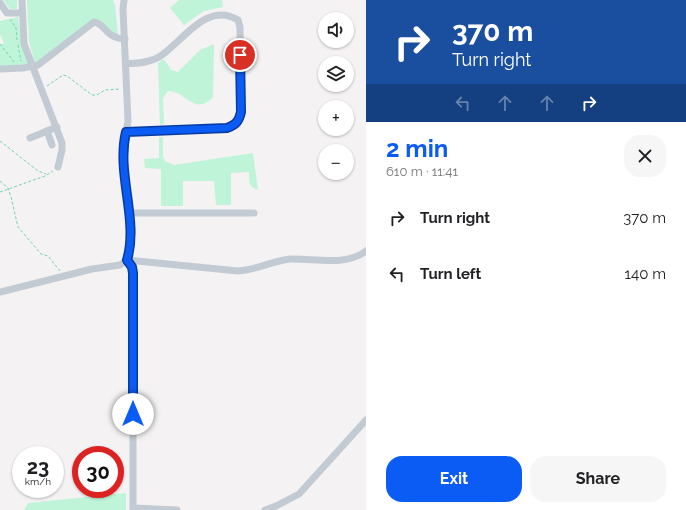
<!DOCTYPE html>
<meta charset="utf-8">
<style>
:root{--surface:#fff;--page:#f6f6f6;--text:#202124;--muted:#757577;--accent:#0b5bf5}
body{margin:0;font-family:Raleway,sans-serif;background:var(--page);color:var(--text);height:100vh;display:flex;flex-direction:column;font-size:15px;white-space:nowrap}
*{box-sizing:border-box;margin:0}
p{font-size:13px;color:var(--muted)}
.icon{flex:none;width:22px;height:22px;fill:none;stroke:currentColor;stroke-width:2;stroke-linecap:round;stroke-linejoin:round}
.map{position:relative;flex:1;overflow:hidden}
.side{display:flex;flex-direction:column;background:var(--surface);width:320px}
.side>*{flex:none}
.hud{background:#1a4fa0;color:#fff;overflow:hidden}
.buttons{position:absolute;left:318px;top:12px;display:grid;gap:8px}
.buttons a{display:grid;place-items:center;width:36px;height:36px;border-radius:50%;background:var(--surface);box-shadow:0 1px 3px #0004;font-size:20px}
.speed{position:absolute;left:12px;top:446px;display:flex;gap:8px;font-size:20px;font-weight:700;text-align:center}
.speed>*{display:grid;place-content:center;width:52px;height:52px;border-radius:50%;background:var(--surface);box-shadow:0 1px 3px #0004;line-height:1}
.speed small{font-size:10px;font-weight:400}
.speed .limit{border:6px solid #d22;background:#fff;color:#111}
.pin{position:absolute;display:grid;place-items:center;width:34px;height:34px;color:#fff;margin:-17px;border:2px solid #fff;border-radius:50%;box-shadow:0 1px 4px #0007}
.me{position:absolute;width:44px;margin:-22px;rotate:0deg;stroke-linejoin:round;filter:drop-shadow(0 0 3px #0008)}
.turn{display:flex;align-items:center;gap:14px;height:84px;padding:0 20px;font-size:18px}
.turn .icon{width:52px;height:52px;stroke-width:2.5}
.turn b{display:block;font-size:28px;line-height:34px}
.lanes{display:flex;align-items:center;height:38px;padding:0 20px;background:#0003;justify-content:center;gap:20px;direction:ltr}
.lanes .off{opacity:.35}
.round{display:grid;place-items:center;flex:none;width:42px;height:42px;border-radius:16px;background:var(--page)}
.overview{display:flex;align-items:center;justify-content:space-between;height:68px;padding:0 20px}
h1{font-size:24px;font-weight:700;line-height:30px;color:var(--accent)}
.cta{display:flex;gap:8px;margin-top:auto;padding:8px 20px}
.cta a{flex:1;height:46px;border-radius:16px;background:var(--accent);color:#fff;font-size:16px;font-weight:700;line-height:46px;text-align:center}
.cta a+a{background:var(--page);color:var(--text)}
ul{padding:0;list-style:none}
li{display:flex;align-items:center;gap:12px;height:56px;padding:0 20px}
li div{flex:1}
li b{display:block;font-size:15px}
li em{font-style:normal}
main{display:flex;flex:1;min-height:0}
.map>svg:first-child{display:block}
</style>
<main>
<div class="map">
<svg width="366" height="510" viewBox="0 0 366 510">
<rect width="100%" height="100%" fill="#f4f2f2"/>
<g fill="#bff4d8">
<path d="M3,0H17V9H10Z"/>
<path d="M27,0H113L115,5L118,34H115L98,20L35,63L29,42Z"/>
<path d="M179,0H222L223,7L204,11L184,25L170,8Z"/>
<path d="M18,17L21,42L30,64L0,67V45L4,43L0,34V21Z"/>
<path d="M214,44L213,97C195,117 185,90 168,91L163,98L164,124L160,125L158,63L164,59L171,70L178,72L200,50Z"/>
<path d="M159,137H163V156L165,161L174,165L253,153L258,190C248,187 249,181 249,172L231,173V205H216L214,181H183V206H161V169L145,168L144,159L159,158Z"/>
<path d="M126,493V510H24L28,503Z"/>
</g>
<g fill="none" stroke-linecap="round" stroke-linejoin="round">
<g stroke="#73d5ae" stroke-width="1" stroke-dasharray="3 2" stroke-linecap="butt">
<path d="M10,19L16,28L17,40"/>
<path d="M0,44L14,62"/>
<path d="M18,45L21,61"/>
<path d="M47,86L63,75L67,76L92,95H97L105,90L120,89"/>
<path d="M0,141L38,171L46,174"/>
<path d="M0,181L8,188L11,197L18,227L41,254L48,256L60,271"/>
<path d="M0,192L45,176L53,171"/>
</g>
<g stroke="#c2cbd4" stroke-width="7">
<path d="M22,0L24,44L62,143V150L58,167"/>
<path d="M0,3L7,13H22"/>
<path d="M126,64C137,63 149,63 159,57C181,44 206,0 238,20L240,27L241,112L236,124L227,128L126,132"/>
<path d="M0,69L23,68L38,65L94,22C106,24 105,38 125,39"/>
<path d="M30,138L47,131"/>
<path d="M52,145L47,131L57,127"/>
<path d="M129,213H254"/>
<path d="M127,260L132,267L133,273V510"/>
<path d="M127,260L238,271C256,270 272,261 290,259C314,258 345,267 366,251"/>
<path d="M0,292L92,269L120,265L127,260L129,252V200L124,179V144L128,121L123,9L124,0"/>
<path d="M133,508L177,510"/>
<path d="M265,510L276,506L299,494L366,420"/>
</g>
</g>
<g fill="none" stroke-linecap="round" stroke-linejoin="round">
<defs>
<path id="route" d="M133,414V273L132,267L127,260C139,220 116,174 126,132L227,128C236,125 239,121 241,112L240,55"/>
</defs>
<use href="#route" stroke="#073b9f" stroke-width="10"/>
<use href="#route" stroke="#0b5bf5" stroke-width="7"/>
</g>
</svg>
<div class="buttons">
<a><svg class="icon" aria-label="sound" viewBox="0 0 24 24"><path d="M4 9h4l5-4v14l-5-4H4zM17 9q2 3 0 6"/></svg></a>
<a><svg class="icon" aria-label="layers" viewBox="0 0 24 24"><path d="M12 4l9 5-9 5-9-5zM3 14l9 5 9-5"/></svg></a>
<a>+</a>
<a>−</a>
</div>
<div class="speed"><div>23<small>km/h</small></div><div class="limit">30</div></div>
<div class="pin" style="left:240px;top:55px;background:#d93025"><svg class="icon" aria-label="arrive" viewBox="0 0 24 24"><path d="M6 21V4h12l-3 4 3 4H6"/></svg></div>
<svg class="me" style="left:133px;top:414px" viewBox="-20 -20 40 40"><circle r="19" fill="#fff"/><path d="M0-13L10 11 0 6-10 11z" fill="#0b5bf5"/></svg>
</div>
<section class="side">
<div class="hud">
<div class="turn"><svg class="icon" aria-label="right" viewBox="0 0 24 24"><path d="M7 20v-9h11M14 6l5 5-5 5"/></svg><div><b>370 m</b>Turn right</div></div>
<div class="lanes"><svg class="icon off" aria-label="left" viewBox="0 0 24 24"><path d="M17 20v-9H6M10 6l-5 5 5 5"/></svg><svg class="icon off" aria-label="ahead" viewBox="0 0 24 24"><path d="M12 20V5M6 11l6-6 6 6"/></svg><svg class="icon off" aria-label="ahead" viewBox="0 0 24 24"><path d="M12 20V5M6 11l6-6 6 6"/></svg><svg class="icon" aria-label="right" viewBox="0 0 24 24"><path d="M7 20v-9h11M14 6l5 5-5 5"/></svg></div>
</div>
<div class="overview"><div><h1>2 min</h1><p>610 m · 11:41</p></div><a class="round"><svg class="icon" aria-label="close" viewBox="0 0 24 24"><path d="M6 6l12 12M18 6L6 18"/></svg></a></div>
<ul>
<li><svg class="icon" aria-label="right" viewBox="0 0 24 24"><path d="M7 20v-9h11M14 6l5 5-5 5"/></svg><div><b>Turn right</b></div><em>370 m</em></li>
<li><svg class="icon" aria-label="left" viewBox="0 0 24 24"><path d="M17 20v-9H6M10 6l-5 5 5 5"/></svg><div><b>Turn left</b></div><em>140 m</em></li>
</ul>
<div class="cta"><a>Exit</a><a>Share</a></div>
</section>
</main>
